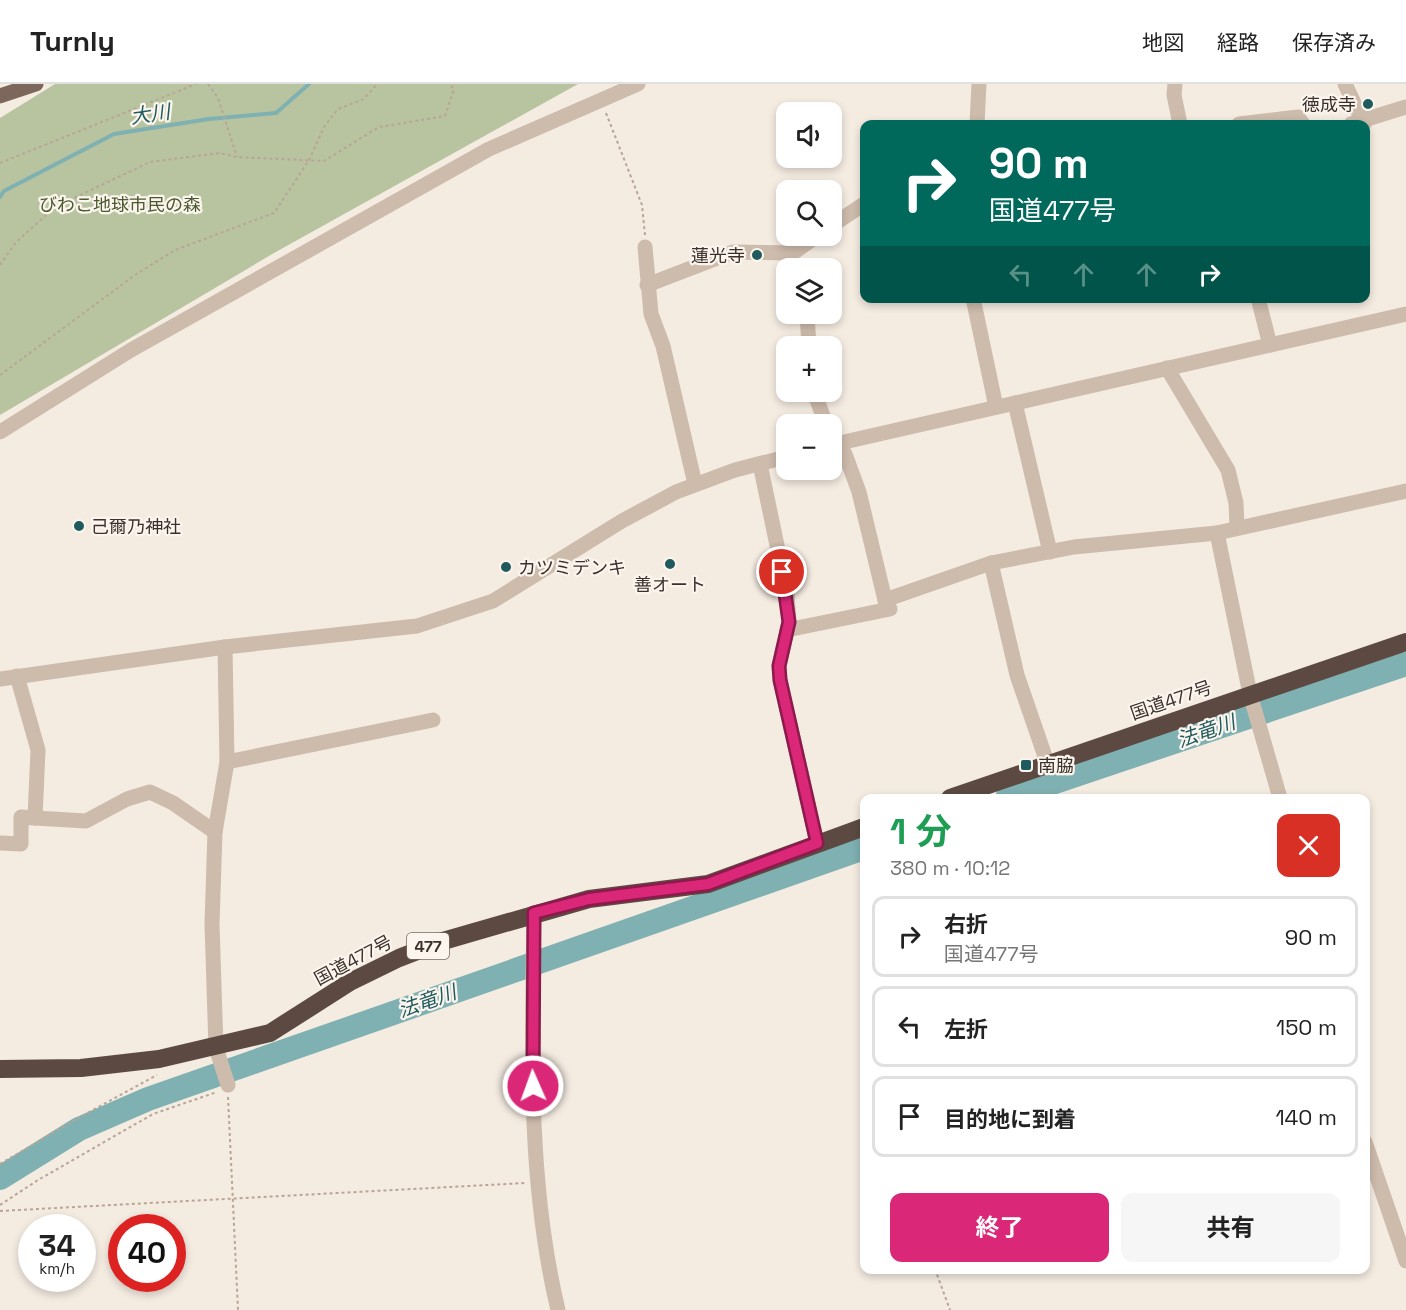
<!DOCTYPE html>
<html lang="ja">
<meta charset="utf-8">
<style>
:root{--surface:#fff;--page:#f6f6f6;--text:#222;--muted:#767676;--line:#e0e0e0;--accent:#db2777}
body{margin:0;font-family:"Space Grotesk","Noto Sans JP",sans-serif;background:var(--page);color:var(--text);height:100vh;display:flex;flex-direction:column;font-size:22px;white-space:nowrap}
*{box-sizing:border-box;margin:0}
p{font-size:20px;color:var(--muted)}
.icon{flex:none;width:33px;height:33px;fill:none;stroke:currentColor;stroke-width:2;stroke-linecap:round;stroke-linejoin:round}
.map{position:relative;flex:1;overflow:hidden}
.sheet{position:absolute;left:860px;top:710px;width:510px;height:480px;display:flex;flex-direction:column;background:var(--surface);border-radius:12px;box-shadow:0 3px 9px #0003}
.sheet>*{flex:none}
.top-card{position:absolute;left:860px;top:36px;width:510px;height:183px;border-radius:12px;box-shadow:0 3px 9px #0003;background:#00695c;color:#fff;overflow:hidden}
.fabs{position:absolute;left:776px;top:18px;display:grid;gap:12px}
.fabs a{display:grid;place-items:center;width:66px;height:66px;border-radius:12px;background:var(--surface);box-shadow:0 3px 9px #0003;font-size:30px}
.speed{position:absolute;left:18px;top:1130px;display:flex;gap:12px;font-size:30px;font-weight:700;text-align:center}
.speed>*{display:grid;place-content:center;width:78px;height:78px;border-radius:50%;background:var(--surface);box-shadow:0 3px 9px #0003;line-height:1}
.speed small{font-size:15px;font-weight:400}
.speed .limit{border:9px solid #d22;background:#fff;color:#111}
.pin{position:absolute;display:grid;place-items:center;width:51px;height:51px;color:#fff;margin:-26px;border:3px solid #fff;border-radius:50%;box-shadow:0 2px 6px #0007}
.me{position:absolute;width:66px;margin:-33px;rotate:358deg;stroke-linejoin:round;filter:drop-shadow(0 0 4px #0008)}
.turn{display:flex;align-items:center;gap:21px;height:126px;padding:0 30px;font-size:27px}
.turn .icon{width:78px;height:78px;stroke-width:2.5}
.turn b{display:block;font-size:42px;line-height:51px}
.lanes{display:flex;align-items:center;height:57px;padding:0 30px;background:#0003;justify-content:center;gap:30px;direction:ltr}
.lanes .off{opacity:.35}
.round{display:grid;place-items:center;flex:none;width:63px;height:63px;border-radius:12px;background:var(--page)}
.head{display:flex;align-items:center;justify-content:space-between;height:102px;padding:0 30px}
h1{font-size:36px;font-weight:700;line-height:45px;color:#1e9e55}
.action{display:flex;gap:12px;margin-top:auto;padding:12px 30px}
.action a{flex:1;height:69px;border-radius:12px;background:var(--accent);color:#fff;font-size:24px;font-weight:700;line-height:69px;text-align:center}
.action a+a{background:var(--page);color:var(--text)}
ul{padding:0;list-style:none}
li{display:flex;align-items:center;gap:18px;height:81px;margin:0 12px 9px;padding:0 18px;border:3px solid var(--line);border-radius:12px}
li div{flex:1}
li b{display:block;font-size:22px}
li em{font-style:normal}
header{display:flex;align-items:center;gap:36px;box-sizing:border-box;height:84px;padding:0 30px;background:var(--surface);border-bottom:2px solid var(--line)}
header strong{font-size:28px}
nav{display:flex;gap:33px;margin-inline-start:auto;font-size:21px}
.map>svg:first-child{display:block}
</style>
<header>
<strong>Turnly</strong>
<nav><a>地図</a><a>経路</a><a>保存済み</a></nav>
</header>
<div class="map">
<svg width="1406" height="1226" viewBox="0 0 1406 1226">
<rect width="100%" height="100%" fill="#f4ebe1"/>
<path fill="#b8c4a0" d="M55,0H578L274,169L0,331V34Z"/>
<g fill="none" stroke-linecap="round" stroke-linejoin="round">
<path stroke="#7fb0b2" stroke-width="4" d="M0,113L4,107L114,50L209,35L276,29L309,0"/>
<g stroke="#7fb0b2" stroke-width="24">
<path d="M1007,714L1406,580"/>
<path d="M0,1094L79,1045L148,1015L864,764"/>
</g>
<g stroke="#b9a596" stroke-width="2" stroke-dasharray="3 3" stroke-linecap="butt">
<path d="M208,0L218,14L237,73"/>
<path d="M606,29L642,121L645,151"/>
<path d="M0,79L196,0"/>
<path d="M0,181L16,158L55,123L150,78L219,69L237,73L324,77L379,43L445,32L454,5L449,0"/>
<path d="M0,291L135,191L175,166L274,129L309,76L324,43L338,25L364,15L377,0"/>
<path d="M228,1013L238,1226"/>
<path d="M0,1080L80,1033L157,991"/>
<path d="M0,1121L38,1096L153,1030L217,1008"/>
<path d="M0,1127L525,1099"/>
<path d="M935,1185L950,1226"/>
</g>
<g stroke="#cdbbac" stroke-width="15">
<path d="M1175,0L1174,11L1180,40"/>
<path d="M1345,0L1364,40"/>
<path d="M977,40L979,0"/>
<path d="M1239,40L1298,33L1303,40"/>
<path d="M1351,40L1406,23"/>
<path d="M831,142L864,120"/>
<path d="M645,163L651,230L663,262L695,400"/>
<path d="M647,201L733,168L793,169L817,152"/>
<path d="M973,214L996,323"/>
<path d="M1258,214L1270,261"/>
<path d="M807,230L809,262"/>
<path d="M1167,284L1228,386L1236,419L1237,443"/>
<path d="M814,308L826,340"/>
<path d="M1015,319L1050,468"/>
<path d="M0,348L131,266L489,65L638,0"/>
<path d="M831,361L1406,230"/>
<path d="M760,380L787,509L789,538L779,581L780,596L817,759"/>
<path d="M1217,449L1250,610L1280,714"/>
<path d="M885,516L991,479"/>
<path d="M787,546L890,525L885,516L859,408L845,370L831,349"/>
<path d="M225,563L227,678L215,748L212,840L216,964L228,1001"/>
<path d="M17,592L38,666L35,734L86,737L127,715L150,708L173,719L215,748"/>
<path d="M0,595L225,563L417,542L493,517L622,437L676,408L735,386L786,373"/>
<path d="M227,678L433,636"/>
<path d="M1048,681L1017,591L991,479L1074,463L1217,449L1406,407"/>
<path d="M0,759L21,760V733L35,734"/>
<path d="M534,829C532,962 527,1096 558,1226"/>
<path d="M1365,1058L1406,1177"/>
</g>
<path stroke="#7d675c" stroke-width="15" d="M0,12L36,0"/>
<g stroke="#5c4a42" stroke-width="18">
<path d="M950,714L1406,558"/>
<path d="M0,985L81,984L159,975L270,949L350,898L399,874L443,857L589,815L708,800L864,743"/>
</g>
</g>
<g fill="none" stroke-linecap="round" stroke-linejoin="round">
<defs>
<path id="route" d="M533,1002L534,829L589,815L708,800L817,759L780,596L779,582L789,538L782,488"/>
</defs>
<use href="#route" stroke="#8e194d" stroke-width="15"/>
<use href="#route" stroke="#db2777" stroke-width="10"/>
</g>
<g fill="#1f5a5e" stroke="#fbf5ee" stroke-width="2">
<circle cx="1368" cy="20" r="6"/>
<circle cx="757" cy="171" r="6"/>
<circle cx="79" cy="442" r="6"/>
<circle cx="670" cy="480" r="6"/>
<circle cx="506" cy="483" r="6"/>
<rect x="1020" y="675" width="12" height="12" rx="3"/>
</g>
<g text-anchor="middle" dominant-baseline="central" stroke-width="4.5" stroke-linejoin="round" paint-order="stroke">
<rect fill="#fbf5ee" stroke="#756b66" stroke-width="1.5" x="407" y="849" width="42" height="26" rx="4.5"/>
<g font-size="16" font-weight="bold" fill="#3b302b">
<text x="428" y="862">477</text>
</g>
<g font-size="18" fill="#3b302b" stroke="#fbf5ee" text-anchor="start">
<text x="1356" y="20" text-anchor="end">徳成寺</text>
<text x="745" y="171" text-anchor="end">蓮光寺</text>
<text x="91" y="442">己爾乃神社</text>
<text x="518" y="483">カツミデンキ</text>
<text x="670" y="500" text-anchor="middle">善オート</text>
<text x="1038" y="681">南脇</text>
</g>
<g font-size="18" fill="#4a5a2e" stroke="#fbf5ee">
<text x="120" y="120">びわこ地球市民の森</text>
</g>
<g font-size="18" fill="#3b302b" stroke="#fbf5ee">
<text transform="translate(1171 616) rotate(-19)">国道477号</text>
<text transform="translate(353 876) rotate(-28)">国道477号</text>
</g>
<g font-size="20" font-style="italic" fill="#1f5a5e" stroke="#fbf5ee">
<text transform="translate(150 30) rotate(-8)">大川</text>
<text transform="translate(1206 647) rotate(-19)">法竜川</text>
<text transform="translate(427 917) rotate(-19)">法竜川</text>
</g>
</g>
</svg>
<div class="fabs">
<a><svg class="icon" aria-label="sound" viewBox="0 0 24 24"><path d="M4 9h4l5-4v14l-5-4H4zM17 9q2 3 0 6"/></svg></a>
<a><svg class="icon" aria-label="search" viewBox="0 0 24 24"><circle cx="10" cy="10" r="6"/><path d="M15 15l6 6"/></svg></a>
<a><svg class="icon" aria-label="layers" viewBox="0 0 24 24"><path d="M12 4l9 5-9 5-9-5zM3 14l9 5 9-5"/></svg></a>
<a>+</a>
<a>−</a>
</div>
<div class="speed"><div>34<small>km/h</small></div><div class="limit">40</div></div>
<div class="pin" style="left:782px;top:488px;background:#d93025"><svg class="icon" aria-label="arrive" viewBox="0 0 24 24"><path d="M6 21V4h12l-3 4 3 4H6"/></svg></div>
<svg class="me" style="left:533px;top:1002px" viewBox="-20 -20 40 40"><circle r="17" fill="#db2777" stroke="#fff" stroke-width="3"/><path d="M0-11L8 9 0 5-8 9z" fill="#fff"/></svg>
<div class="top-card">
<div class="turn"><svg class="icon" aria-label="right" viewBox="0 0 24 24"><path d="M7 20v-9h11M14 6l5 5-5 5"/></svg><div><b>90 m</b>国道477号</div></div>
<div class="lanes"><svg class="icon off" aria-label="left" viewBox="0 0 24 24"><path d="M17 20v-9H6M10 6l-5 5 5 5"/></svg><svg class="icon off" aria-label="ahead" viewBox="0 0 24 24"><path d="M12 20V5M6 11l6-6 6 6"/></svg><svg class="icon off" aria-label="ahead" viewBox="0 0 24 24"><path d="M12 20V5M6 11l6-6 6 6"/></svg><svg class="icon" aria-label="right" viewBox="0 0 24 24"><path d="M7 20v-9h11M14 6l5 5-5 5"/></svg></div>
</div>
<section class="sheet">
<div class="head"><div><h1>1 分</h1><p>380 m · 10:12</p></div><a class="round" style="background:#d93025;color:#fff"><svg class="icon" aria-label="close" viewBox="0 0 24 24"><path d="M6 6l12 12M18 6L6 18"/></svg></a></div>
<ul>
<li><svg class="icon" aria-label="right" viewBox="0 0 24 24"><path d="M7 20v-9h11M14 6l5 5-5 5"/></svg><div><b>右折</b><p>国道477号</p></div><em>90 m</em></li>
<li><svg class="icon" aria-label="left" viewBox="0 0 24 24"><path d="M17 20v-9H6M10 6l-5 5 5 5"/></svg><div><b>左折</b></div><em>150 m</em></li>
<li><svg class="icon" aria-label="arrive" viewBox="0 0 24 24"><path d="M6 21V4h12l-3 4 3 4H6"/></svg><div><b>目的地に到着</b></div><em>140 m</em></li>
</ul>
<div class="action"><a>終了</a><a>共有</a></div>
</section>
</div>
